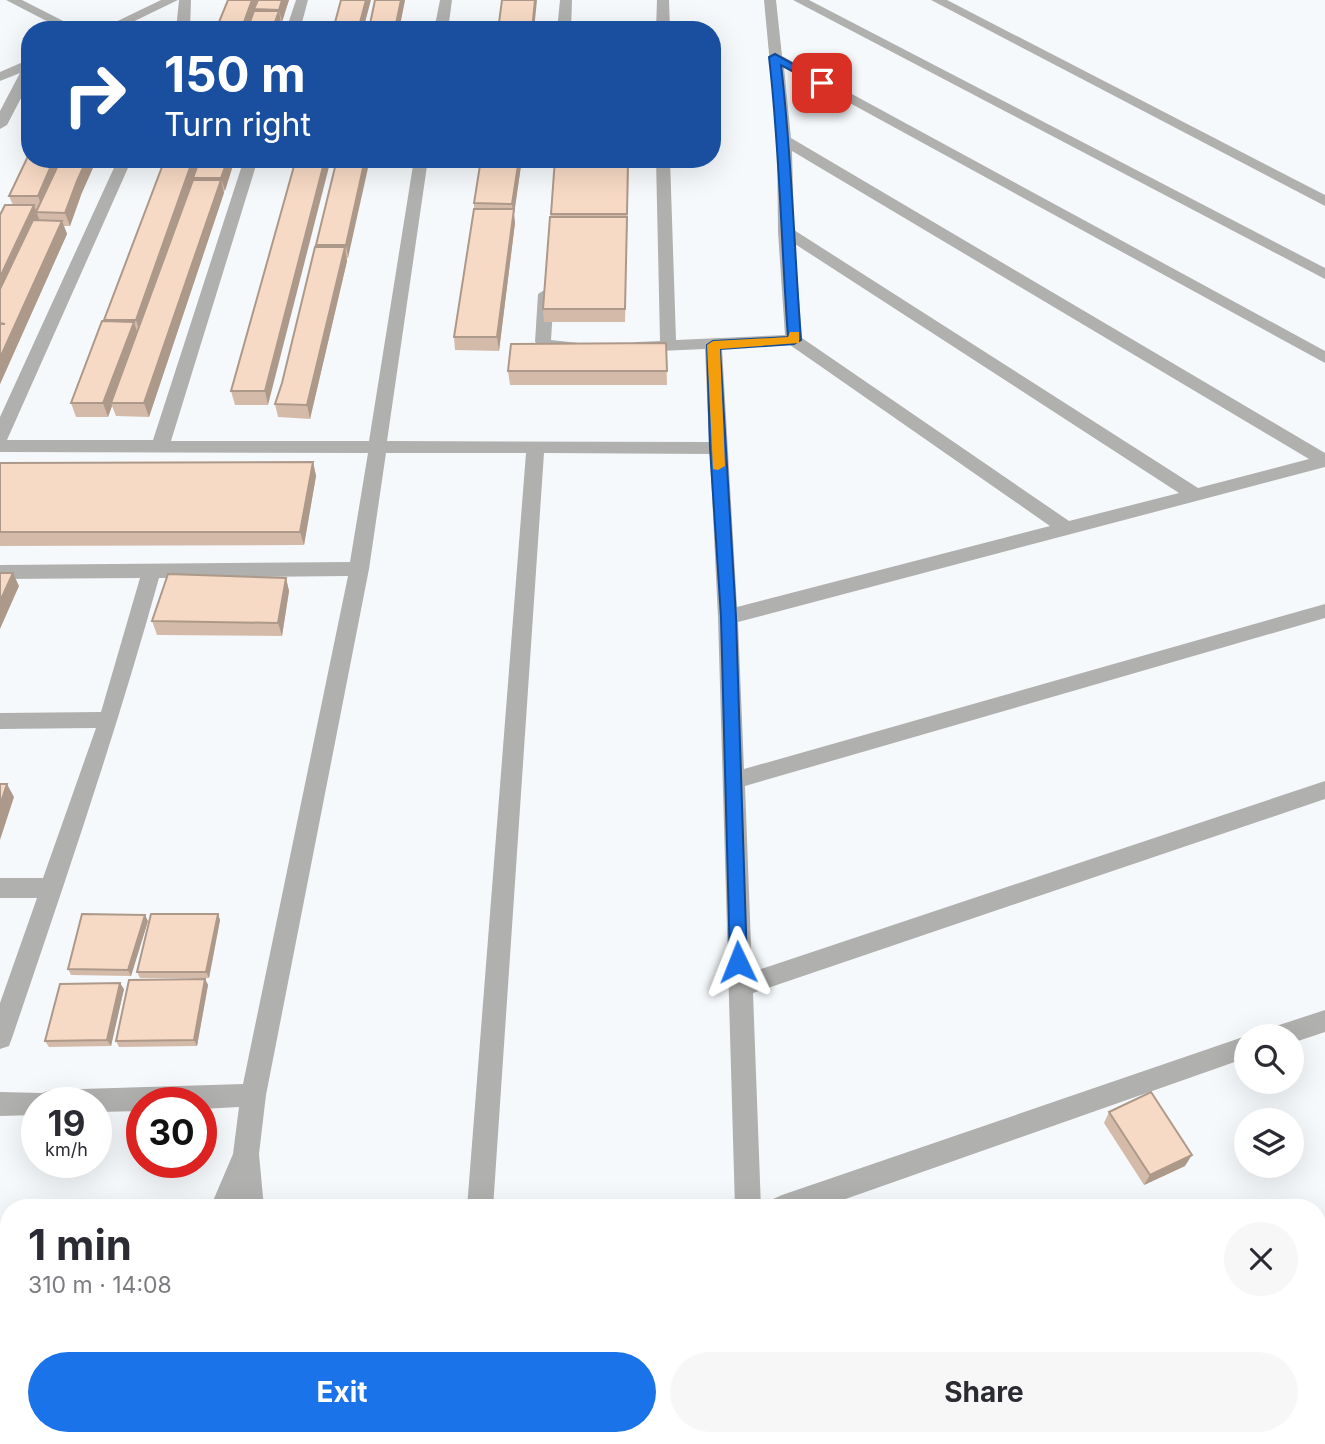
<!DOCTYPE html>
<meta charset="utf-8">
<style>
:root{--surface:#fff;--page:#f7f7f7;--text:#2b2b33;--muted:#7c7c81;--accent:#1a73e8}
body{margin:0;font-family:Inter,sans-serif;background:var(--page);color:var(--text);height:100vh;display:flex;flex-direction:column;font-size:26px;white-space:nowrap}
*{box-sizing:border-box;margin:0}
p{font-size:23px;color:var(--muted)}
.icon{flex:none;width:38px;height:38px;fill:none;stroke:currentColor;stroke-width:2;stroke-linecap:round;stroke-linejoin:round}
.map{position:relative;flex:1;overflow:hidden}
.details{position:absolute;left:0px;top:1199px;width:1326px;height:247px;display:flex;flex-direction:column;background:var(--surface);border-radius:28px 28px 0 0;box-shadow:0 7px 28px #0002}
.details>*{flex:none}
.banner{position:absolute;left:21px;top:21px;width:700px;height:147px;border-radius:28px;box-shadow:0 7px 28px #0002;background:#1a4fa0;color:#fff;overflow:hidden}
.controls{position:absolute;left:1234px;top:1024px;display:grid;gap:14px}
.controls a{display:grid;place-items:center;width:70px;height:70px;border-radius:50%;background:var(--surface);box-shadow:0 7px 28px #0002;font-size:35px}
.speed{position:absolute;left:21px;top:1087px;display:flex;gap:14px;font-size:35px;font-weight:700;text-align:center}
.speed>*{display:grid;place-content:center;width:91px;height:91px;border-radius:50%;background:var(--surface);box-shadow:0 7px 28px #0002;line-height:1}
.speed small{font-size:18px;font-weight:400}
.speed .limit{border:10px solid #d22;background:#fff;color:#111}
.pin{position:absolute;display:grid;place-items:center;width:60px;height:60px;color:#fff;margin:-30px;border-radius:14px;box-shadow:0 4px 10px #0006}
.me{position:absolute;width:77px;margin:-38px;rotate:358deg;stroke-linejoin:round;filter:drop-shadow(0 0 5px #0008)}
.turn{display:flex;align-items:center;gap:24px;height:147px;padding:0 28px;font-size:32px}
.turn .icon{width:91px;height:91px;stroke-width:2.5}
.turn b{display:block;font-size:49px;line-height:60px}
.round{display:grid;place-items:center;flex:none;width:74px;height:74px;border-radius:37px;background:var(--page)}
.summary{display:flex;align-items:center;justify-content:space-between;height:119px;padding:0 28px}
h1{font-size:42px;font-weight:700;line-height:52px}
.button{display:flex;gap:14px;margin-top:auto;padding:14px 28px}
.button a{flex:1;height:80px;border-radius:42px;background:var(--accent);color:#fff;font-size:28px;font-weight:700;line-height:80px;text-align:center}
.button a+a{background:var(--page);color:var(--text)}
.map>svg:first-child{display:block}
</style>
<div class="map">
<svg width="1325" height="1444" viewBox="0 0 1325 1444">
<rect width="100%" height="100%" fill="#f6f9fc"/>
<g fill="#e1e8a9">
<path d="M1318,1245L1325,1256V1394L1318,1382Z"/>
<path d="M1026,1437H1312L1317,1444H1030Z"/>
</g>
<path fill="#c6e1f8" stroke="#96a9b9" stroke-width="2" d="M824,1437H965L967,1444H827Z"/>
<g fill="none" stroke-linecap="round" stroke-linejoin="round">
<g fill="#b0b0ae" fill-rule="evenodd">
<path d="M6,0H22L81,30H64Z"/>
<path d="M161,0H178L116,30H99Z"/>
<path d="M179,0H191L190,30H176Z"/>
<path d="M296,0H308L300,30H286Z"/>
<path d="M440,0H452L448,30H434Z"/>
<path d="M560,0H572L571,30H557Z"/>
<path d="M657,0H669L670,30H656Z"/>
<path d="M764,0H776L782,56L1325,351V363L784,67L791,138L1325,453V467L738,622L744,769L1325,604V618L745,786L752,972L1325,781V799L753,993L761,1208H735L718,617L710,454L544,453L493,1208H467L526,453H386L369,569L266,1095L259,1154L264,1208H238V1205L210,1208L233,1154L239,1107L201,1109V1102H142V1111L96,1112V1102H37V1115L0,1116V1092L42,1093L50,1090L243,1084L348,576L159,578C116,733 64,885 12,1038L9,1046L0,1049V1003L37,898H0V878H43L96,728L0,729V713L101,712L140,578L0,579V565L350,562L368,453L0,452V417L118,159H132L7,440H153L244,159H258L171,441H369L414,159H428L387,441L709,442L705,349L637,352L629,347L637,342L660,341L656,159H670L676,340L785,335L778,232L777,140ZM792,151L1309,459L1198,488L794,230ZM795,244L1179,493L1069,521L802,338ZM790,345L1050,526L737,607L722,348Z"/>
<path d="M793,0H809L1325,268V279Z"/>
<path d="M931,0H947L1325,195V206Z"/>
<path d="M30,59V81L7,125L0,129V111L20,73L0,81V72Z"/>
<path d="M546,289L554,294L551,340L579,343L581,347L579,351H549L535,342L538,294Z"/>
<path d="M1325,1010V1032L1292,1043V1036H1267L1270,1028Z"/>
<path d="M1246,1036V1058L820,1208H769L773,1199L782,1195Z"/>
<path d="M151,1437H180L179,1444H149Z"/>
<path d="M217,1437H246L245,1444H215Z"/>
</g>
</g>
<g fill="#d4bba9">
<path d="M228,0H289L279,30H217L221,29L219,22Z"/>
<path d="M375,0H405L399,30H368L370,27V24Z"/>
<path d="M165,159H235L149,417L116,416L112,406L108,417H76L71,403L105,321L104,320Z"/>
<path d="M296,159L268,405H235L231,391Z"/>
<path d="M337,159L348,258H347V261L310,419L278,417L275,404L282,383L317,247L316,245Z"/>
<path d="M481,159H522L514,214L515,223L499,351L455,350L454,337L474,209V203Z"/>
<path d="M555,159H629L625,322H544L543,309Z"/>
<path d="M81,195L70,226H64L67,234L0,384V215L13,205L9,196Z"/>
<path d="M666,343L667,385H510L508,371Z"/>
<path d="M313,462L316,476L304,545L0,546V463Z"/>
<path d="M286,578L289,591L282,636L157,635L152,621Z"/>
<path d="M218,914L220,920L209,978H140L137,972Z"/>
<path d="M148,921L131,976L71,975L68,969Z"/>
<path d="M205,979L208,985L197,1046L119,1047L116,1041Z"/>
<path d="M124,989L111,1046L49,1047L45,1041Z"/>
<path d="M1109,1112L1185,1166L1144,1185L1104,1123Z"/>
</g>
<g fill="#ad998a">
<path d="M252,0H260L254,9L255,13L249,30H246L244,22Z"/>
<path d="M282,0H289L282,22L279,10Z"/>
<path d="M366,0H371L363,30H358Z"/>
<path d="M401,0H405L399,30H397L396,24Z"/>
<path d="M535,0H537L534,30H532Z"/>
<path d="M279,11L281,24L279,30H272Z"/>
<path d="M54,159H65L43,210L38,196Z"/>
<path d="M87,159H97L81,195L70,226L65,213L77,181Z"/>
<path d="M193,159H201L193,178L194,180L140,333L136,320Z"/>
<path d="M228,159H235L225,191L221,178Z"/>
<path d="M325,159H331L268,405L265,391Z"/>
<path d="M365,159H370L348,258L346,245Z"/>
<path d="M519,159H522L514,214L515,223L499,351L497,337L513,213L512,204Z"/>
<path d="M221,180L224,193L149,417L144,403Z"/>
<path d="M34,205L39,219L0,302V277Z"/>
<path d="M62,221L67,234L0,384V358Z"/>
<path d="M345,247L347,261L310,419L307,405Z"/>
<path d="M134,322L138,335L111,403L112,406L108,417L103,403Z"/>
<path d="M313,462L316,476L304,545L300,532Z"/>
<path d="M13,573L19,586L0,629V601Z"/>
<path d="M286,578L289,591L282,636L278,623Z"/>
<path d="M7,784L14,797L0,840V805Z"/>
<path d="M218,914L220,920L209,978L206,972Z"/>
<path d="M145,915L148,921L131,976L128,970Z"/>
<path d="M205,979L208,985L197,1046L194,1040Z"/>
<path d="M120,983L124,989L111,1046L107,1040Z"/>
<path d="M1192,1155L1185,1166L1144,1185L1150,1175Z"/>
</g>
<g fill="#f7dac5" stroke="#ad998a" stroke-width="2">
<path d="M228,0H252L244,22H219Z"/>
<path d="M258,0H282L279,10L254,9Z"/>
<path d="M341,0H366L358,30H333Z"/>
<path d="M375,0H401L396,24H370Z"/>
<path d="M502,0H535L532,30H498Z"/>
<path d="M254,11H279L272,30H247Z"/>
<path d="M123,24L148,25L145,30H120Z"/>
<path d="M369,27H394L393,30H368Z"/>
<path d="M217,29H242L217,30Z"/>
<path d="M30,152V159H54L38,196H9Z"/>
<path d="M61,159H87L77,181L65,213L36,212Z"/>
<path d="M165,159H193L136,320H104Z"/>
<path d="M200,159H228L221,178H193Z"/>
<path d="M296,159H325L265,391H231Z"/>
<path d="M337,159H365L346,245H316Z"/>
<path d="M481,159H519L512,204L474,203Z"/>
<path d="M555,159H628L627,214H551Z"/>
<path d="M193,180H221L144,403H111Z"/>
<path d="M5,205H34L0,277V215Z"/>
<path d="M474,209H514L497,337H454Z"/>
<path d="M550,217H627L625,309H543Z"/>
<path d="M33,220L62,221L0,358V324H5L0,323V289Z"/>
<path d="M315,247H345L307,405L275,404L282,383Z"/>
<path d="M102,321L134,322L103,403H71Z"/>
<path d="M666,343L667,371H508L511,344Z"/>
<path d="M313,462L300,532H0V463Z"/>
<path d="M0,573H13L0,601Z"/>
<path d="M168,574L286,578L278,623L152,621Z"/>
<path d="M0,784H7L0,805Z"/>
<path d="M82,914L145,915L128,970L68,969Z"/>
<path d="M151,914H218L206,972H137Z"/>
<path d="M205,979L194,1040L116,1041L129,980Z"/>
<path d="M120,983L107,1040L45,1041L60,984Z"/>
<path d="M1151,1092L1192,1155L1150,1175L1109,1112Z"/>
<path d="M558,1437H668L671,1444H537Z"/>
</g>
<path fill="#1a73e8" stroke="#114b97" stroke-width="2" d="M775,54L828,83L819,86L781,65C792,156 794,248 801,340L794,344L720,349L736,617L747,962L745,967H732L730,962L721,617L710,448L707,345L713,341L788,337C781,244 780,150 769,57Z"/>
<path fill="#f59e0b" d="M790,332H799V343L720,349L725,466L718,470L713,469L707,345L713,341L788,337Z"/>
</svg>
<div class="controls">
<a><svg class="icon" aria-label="search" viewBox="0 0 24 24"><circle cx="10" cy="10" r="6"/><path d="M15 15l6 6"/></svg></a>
<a><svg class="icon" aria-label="layers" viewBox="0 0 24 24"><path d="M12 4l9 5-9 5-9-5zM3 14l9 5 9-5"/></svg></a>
</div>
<div class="speed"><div>19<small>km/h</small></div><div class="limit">30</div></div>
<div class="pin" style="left:822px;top:83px;background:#d93025"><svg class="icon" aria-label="arrive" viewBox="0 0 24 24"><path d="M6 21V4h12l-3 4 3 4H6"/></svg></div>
<svg class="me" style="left:738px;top:962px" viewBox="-20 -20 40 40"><path d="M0-17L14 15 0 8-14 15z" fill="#1a73e8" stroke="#fff" stroke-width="4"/></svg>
<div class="banner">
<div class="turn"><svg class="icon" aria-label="right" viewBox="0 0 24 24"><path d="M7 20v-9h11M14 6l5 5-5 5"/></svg><div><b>150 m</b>Turn right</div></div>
</div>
<section class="details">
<div class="summary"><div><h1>1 min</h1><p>310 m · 14:08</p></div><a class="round"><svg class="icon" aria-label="close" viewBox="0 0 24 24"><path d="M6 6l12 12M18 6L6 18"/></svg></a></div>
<div class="button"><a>Exit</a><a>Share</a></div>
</section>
</div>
